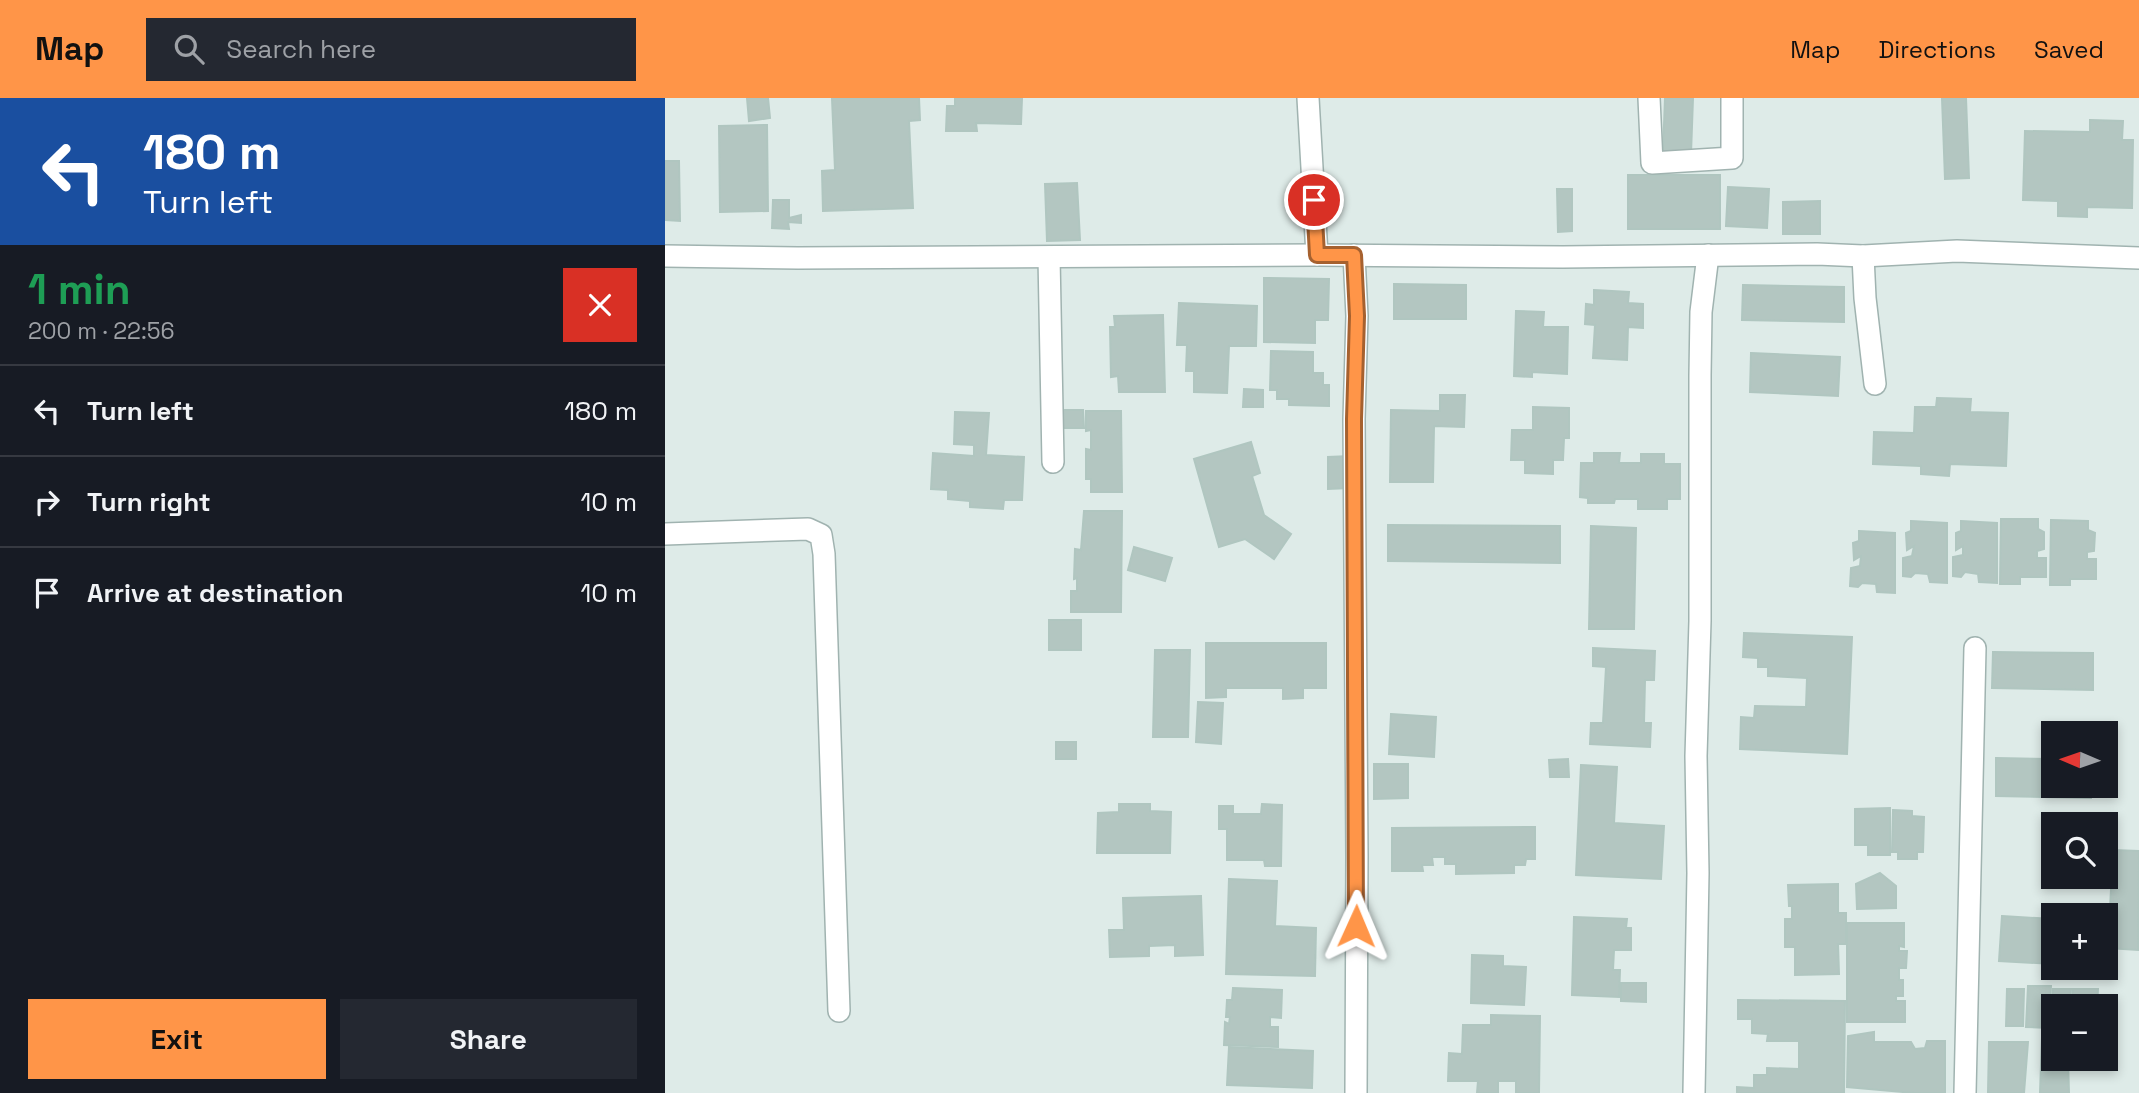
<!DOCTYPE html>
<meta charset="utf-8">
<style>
:root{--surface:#171b24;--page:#242831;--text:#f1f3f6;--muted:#9ea1a6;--line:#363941;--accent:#ff9548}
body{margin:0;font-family:"Space Grotesk",sans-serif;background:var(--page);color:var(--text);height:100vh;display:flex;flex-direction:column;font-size:26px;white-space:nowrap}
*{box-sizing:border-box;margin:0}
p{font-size:23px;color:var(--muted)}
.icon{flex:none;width:38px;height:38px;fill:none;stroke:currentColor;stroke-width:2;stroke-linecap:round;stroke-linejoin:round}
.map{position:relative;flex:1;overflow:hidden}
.drawer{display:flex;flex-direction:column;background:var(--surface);width:665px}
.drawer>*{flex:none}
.guide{background:#1a4fa0;color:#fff;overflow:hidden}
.needle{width:46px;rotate:272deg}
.fabs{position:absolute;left:1376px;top:623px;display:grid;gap:14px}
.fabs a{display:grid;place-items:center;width:77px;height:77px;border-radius:0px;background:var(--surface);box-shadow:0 4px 10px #0003;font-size:35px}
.pin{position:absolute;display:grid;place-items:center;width:60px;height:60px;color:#fff;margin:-30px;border:4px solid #fff;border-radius:50%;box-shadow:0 2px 7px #0007}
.me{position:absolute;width:77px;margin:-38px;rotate:1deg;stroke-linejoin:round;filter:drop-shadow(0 0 5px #0008)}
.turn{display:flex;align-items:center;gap:24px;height:147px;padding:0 28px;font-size:32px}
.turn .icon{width:91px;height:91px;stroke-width:2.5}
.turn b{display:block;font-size:49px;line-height:60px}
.round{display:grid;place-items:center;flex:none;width:74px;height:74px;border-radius:0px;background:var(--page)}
.overview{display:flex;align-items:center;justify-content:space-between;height:119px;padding:0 28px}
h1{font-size:42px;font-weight:800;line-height:52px;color:#1e9e55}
.cta{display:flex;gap:14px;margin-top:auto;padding:14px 28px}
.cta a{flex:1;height:80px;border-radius:0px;background:var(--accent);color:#111;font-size:28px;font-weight:800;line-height:80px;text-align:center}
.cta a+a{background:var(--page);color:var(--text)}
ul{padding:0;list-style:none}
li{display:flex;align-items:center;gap:21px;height:91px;padding:0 28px;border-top:2px solid var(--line)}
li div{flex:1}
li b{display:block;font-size:26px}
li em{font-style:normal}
header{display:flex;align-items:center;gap:42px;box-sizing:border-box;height:98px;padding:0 35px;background:var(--accent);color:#111}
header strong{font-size:33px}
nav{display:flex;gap:38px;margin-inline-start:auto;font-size:24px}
.search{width:490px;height:63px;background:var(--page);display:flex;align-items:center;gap:18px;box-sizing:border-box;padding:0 24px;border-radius:0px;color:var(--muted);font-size:26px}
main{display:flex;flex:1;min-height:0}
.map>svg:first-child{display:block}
</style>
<header>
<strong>Map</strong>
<div class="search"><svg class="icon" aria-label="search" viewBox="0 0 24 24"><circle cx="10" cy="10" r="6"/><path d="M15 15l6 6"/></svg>Search here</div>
<nav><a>Map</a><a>Directions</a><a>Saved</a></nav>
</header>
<main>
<section class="drawer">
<div class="guide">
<div class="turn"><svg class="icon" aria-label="left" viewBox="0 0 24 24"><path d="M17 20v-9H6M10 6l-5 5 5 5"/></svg><div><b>180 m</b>Turn left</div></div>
</div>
<div class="overview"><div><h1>1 min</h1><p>200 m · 22:56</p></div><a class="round" style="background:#d93025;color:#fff"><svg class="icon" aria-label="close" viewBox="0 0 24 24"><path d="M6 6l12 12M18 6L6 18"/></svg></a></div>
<ul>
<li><svg class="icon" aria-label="left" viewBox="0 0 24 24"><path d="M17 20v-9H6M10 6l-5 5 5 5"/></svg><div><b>Turn left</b></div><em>180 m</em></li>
<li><svg class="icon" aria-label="right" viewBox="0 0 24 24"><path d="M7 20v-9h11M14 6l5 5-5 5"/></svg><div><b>Turn right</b></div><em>10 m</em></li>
<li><svg class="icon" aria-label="arrive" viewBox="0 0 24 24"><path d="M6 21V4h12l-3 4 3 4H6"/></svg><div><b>Arrive at destination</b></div><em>10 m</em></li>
</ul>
<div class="cta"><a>Exit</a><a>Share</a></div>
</section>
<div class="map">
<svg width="1474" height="995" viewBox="0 0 1474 995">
<rect width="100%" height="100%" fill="#deebe8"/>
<g fill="#b3c6c1" stroke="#b0c6c0" stroke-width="2">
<path d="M82,0H103L105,20L84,23Z"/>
<path d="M167,0H254L255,22L244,23L248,110L158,113L157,73L170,72Z"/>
<path d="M290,0H357L356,26L311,25L312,33H281L282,8H290Z"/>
<path d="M1000,0H1028L1026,56L998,55Z"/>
<path d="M1277,0H1301L1304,80L1280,81Z"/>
<path d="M1425,22L1458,23L1457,42H1468L1467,110L1422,109V119L1393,118V103L1358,102L1360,33L1425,34Z"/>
<path d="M102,27L103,113L55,114L54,28Z"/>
<path d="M0,63H14L15,123L0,122Z"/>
<rect x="963" y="77" width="92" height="54"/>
<path d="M412,85L415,142L382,143L380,86Z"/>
<path d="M1063,89L1104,91L1102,130L1061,128Z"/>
<path d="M892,91H907V133L893,134Z"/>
<path d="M108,102H124V120L136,117V125L123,124L124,131L107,130Z"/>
<path d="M1155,103V136H1118V104Z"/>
<path d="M599,180L664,181L663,222H650V245L599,244Z"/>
<path d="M729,186L801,187V221H729Z"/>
<path d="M1078,187L1179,189V224L1077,222Z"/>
<path d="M929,192L964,194L963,205L978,206V230L963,229L962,262L928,260L930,227L920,226L921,206L929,207Z"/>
<path d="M514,205L592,208L591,248H564L562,295L529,294V273H521L522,247H512Z"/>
<path d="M851,213L879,214L878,229H903L902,276L867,274V279L849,278Z"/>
<path d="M498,217L500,294H454L453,278L446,279L445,229H450L449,218Z"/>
<path d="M606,253L648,254V275H658V287H664V308L624,307V301H612V292H605Z"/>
<path d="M1086,255L1175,259L1173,298L1085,294Z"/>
<path d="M579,291L598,292V309H578Z"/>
<path d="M775,297H800L799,329L769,328L768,384H725L726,312L775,313Z"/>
<path d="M1272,300L1306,301L1305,314L1343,315L1341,368L1285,366L1284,378L1256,376V368L1208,366L1209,334L1249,335L1250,309H1271Z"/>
<path d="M868,309L904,310V340H899L898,362H888V376L860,375V362H846L847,332H868Z"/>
<path d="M397,312H418L419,330H397Z"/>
<path d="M421,313H456L457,394H426V381H421V351L426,352V332L421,333Z"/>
<path d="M290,314L324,315L321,357L359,359L357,402H339L338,411L305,409V403L283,401V392L266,391L268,355L309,358V347L289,346Z"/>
<path d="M586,344L595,375L587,378L599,417L626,436L609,461L580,441L554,449L529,361Z"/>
<path d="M929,355H955L954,365H976V356H999V366H1015V401H1002V411H973V401H950L949,405H923V400L915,399L916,365H929Z"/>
<path d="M685,358V390L663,391V359Z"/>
<path d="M419,413H457L456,514H406V493H412V480L409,481L410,451L416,452Z"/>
<path d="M1336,421H1373V431L1379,434V451L1372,453V460H1381V479H1355V486H1335Z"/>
<path d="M1386,422L1423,423V432L1430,435L1429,453L1422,454V461H1431V481H1405V487H1385Z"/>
<path d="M1246,423L1282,425V485L1265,484L1263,476L1250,475L1246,479L1238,478V460L1247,458L1249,448L1242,452L1241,435L1246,433Z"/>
<path d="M1296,423L1332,425V485L1314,484L1313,476L1300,474L1296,479L1288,478V459L1298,457V448L1291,452V435L1296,433Z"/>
<path d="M723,427L895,428V465L723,463Z"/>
<path d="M926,428L971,430L969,531H924Z"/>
<path d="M1194,433L1230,435V495L1212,494L1211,486L1197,485L1193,489L1185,488L1186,470L1195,468L1196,458L1189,462L1188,445L1194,443Z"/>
<path d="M469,449L507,460L500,483L463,472Z"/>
<rect x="384" y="522" width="32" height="30"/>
<path d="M1079,535L1187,539L1182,656L1075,651L1076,619L1089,620L1090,608L1141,609L1142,580L1103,578V569H1093V560L1078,559Z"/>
<path d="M541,545H661V590H638V600L618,601V590H561V599L541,600Z"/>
<path d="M928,550L990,553L989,582H980L979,625H986L985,649L925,646L926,625H938L941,569L928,568Z"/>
<path d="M490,552H525L523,639H488Z"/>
<path d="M1328,554L1428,555V592L1327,590Z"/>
<path d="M533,604L558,605L556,646L531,644Z"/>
<path d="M726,616L771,619L769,659L724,656Z"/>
<rect x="391" y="644" width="20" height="17"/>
<path d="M1331,660L1388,661V688H1427L1426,700L1331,698Z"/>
<path d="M903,661L904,679H885L884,662Z"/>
<path d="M709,666H743V700L709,701Z"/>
<path d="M916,667L952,669L949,725L999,728L996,781L911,777Z"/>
<path d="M454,706H485V713L506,714L505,755H432L433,715L454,714Z"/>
<path d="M597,706L617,707L616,768H600L599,762H562V731H554V708H568V716H596Z"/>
<path d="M1225,710V757H1203V747H1190V711Z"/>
<path d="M1228,712L1247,713V718L1259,719L1258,754H1252V761H1233V754H1227Z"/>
<path d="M870,729V761H861L860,767H849V775L791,776V766H780V759H767L768,767H757L758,773H727V730Z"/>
<path d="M1448,752L1474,753L1473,852L1443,850Z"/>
<path d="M1215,775L1231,788V810L1192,811L1191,786Z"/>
<path d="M564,781L612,783L610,828L651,830L650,878L561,876Z"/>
<path d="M1173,786V815H1181V846H1173L1174,876L1130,877V849H1120V821H1127V808H1124L1123,787Z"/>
<path d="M536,798L538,857L510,858V847L484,848V858L445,859L444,832H459L458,800Z"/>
<path d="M1337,818L1388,821V866L1334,863Z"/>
<path d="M909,819L962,821L961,830H966V852H949L948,872H955L954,899L907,897Z"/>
<path d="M1182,825H1239V849L1234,848V853H1242L1241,870H1234V882H1238V898H1231V903H1240V924H1182Z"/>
<path d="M807,857L838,858V868L861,869L859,907L806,905Z"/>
<path d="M956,885H981V904L956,903Z"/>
<path d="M1363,888H1386L1384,930L1361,929Z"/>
<path d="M568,890L617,892L616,920L605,919V929H613V949L559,947L560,924L564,926L565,919H561L562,902H567Z"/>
<path d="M1342,891H1359L1358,928H1341Z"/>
<path d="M1388,891H1406L1405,908H1388V930H1386Z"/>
<path d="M1408,891H1433L1432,908H1407Z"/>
<path d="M1073,902L1180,903L1179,995H1072V989L1089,990V977H1102V970L1134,971V943H1102L1103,936L1087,935V921H1073Z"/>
<path d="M826,917L875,918L874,995H851V983H833V995H812L813,983H783L784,955L797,956L798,927H826Z"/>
<path d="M1209,934V944H1246L1250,951L1260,950L1262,943H1280V995H1249L1182,989L1183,938Z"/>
<path d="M1377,939H1388V961H1403L1404,995H1375Z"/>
<path d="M1324,944H1363L1359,995H1323Z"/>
<path d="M564,949L648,953L647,990L562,987Z"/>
</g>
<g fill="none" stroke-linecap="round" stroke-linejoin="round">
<defs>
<g id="minor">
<path d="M643,0L652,157"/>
<path d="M984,0L987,65L1067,60V0"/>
<path d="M689,157L692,218L689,321L692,758L691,995"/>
<path d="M0,158L133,160L652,157L898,159L1152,156L1198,158L1292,153L1474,160"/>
<path d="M1198,158L1200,200L1210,286"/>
<path d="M384,159L388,364"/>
<path d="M0,436L143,431L156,437L159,456L174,913"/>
<path d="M1029,995L1033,775L1031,658L1035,523V277L1036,214L1043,157"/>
<path d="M1300,995L1310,550"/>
</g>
</defs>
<use href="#minor" stroke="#a0b3b0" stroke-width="24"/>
<use href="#minor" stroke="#fff" stroke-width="21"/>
</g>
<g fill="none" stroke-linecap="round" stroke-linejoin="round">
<defs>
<path id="route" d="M649,102L652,157H689L692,218L689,321L691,828"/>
</defs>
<use href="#route" stroke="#a6612f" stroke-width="18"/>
<use href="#route" stroke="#ff9548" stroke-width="12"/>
</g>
</svg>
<div class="fabs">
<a><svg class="needle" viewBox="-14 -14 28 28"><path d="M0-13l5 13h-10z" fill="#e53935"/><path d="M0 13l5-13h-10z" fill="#9ea1a6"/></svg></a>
<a><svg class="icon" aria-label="search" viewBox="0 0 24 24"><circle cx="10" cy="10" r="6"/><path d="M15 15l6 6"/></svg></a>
<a>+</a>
<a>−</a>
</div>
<div class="pin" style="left:649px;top:102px;background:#d93025"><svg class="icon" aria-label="arrive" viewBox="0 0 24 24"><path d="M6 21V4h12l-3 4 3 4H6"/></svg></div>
<svg class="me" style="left:691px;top:828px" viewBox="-20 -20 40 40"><path d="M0-17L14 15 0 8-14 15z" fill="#ff9548" stroke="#fff" stroke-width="4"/></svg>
</div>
</main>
